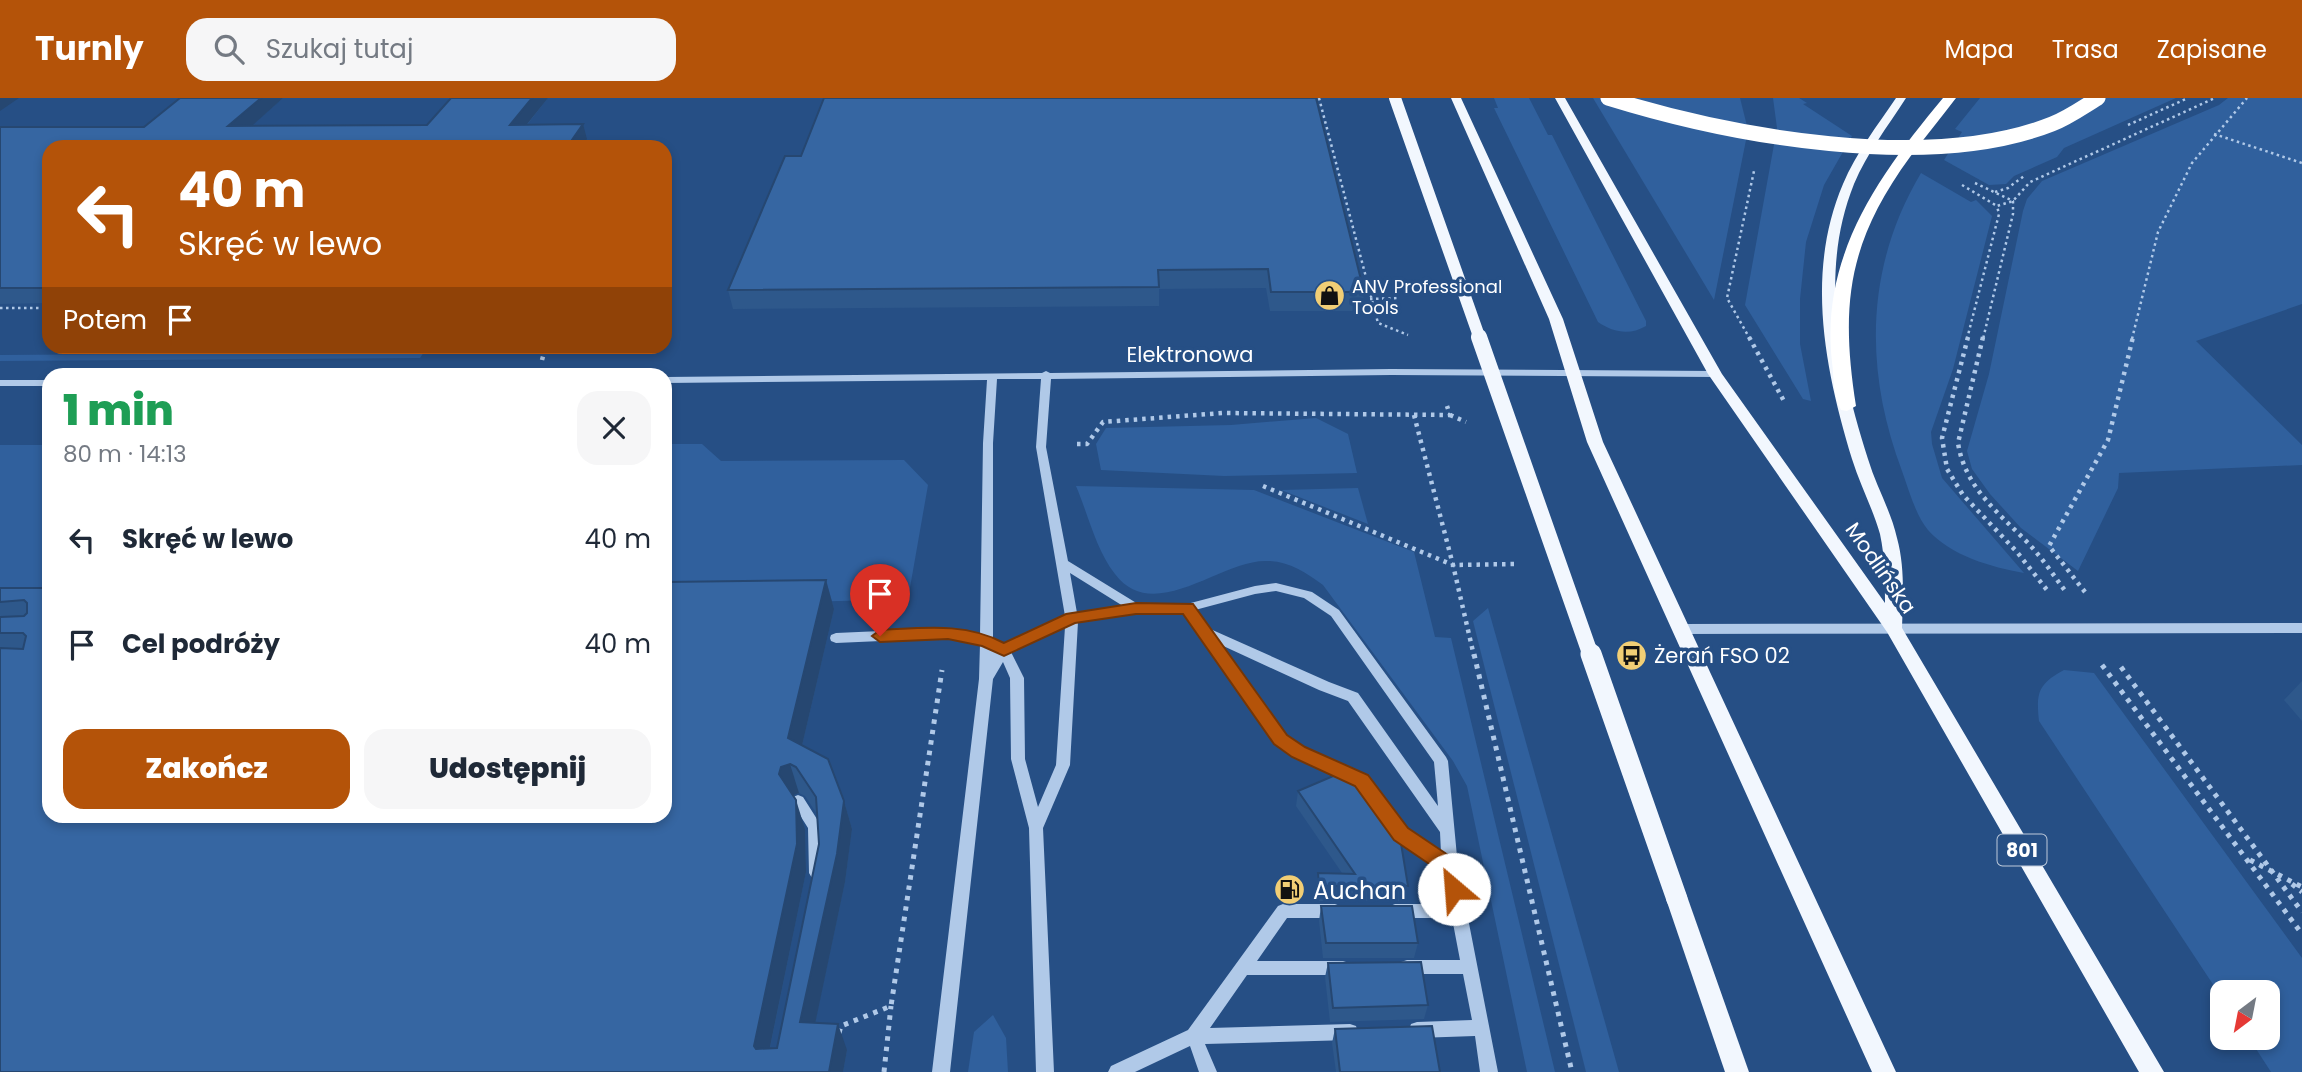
<!DOCTYPE html>
<html lang="pl">
<meta charset="utf-8">
<style>
:root{--surface:#fff;--page:#f6f6f7;--text:#1f2937;--muted:#747a83;--accent:#b45309}
body{margin:0;font-family:Poppins,sans-serif;background:var(--page);color:var(--text);height:100vh;display:flex;flex-direction:column;font-size:26px;white-space:nowrap}
*{box-sizing:border-box;margin:0}
p{font-size:23px;color:var(--muted)}
.icon{flex:none;width:38px;height:38px;fill:none;stroke:currentColor;stroke-width:2;stroke-linecap:round;stroke-linejoin:round}
.map{position:relative;flex:1;overflow:hidden}
.details{position:absolute;left:42px;top:270px;width:630px;height:455px;display:flex;flex-direction:column;background:var(--surface);border-radius:21px;box-shadow:0 4px 10px #0003}
.details>*{flex:none}
.banner{position:absolute;left:42px;top:42px;width:630px;height:214px;border-radius:21px;box-shadow:0 4px 10px #0003;background:#b45309;color:#fff;overflow:hidden}
.needle{width:46px;rotate:212deg}
.tools{position:absolute;left:2210px;top:882px;display:grid;gap:14px}
.tools a{display:grid;place-items:center;width:70px;height:70px;border-radius:14px;background:var(--surface);box-shadow:0 4px 10px #0003;font-size:35px}
.pin{position:absolute;display:grid;place-items:center;width:60px;height:60px;color:#fff;margin:-72px -30px;border-radius:50% 50% 50% 0;rotate:-45deg;box-shadow:0 0 7px #0007}
.pin .icon{rotate:45deg}
.me{position:absolute;width:77px;margin:-38px;rotate:333deg;stroke-linejoin:round;filter:drop-shadow(0 0 5px #0008)}
.turn{display:flex;align-items:center;gap:24px;height:147px;padding:0 21px;font-size:32px}
.turn .icon{width:91px;height:91px;stroke-width:2.5}
.turn b{display:block;font-size:49px;line-height:60px}
.then{display:flex;align-items:center;height:66px;padding:0 21px;background:#0003;gap:14px;font-size:26px}
.round{display:grid;place-items:center;flex:none;width:74px;height:74px;border-radius:21px;background:var(--page)}
.headline{display:flex;align-items:center;justify-content:space-between;height:119px;padding:0 21px}
h1{font-size:42px;font-weight:800;line-height:52px;color:#1e9e55}
.action{display:flex;gap:14px;margin-top:auto;padding:14px 21px}
.action a{flex:1;height:80px;border-radius:21px;background:var(--accent);color:#fff;font-size:28px;font-weight:800;line-height:80px;text-align:center}
.action a+a{background:var(--page);color:var(--text)}
ul{padding:0;list-style:none}
li{display:flex;align-items:center;gap:21px;height:105px;padding:0 21px}
li div{flex:1}
li b{display:block;font-size:26px}
li em{font-style:normal}
header{display:flex;align-items:center;gap:42px;box-sizing:border-box;height:98px;padding:0 35px;background:var(--accent);color:#fff}
header strong{font-size:33px}
nav{display:flex;gap:38px;margin-inline-start:auto;font-size:24px}
.search{width:490px;height:63px;background:var(--page);display:flex;align-items:center;gap:18px;box-sizing:border-box;padding:0 24px;border-radius:21px;color:var(--muted);font-size:26px}
.map>svg:first-child{display:block}
</style>
<header>
<strong>Turnly</strong>
<div class="search"><svg class="icon" aria-label="search" viewBox="0 0 24 24"><circle cx="10" cy="10" r="6"/><path d="M15 15l6 6"/></svg>Szukaj tutaj</div>
<nav><a>Mapa</a><a>Trasa</a><a>Zapisane</a></nav>
</header>
<div class="map">
<svg width="2302" height="974" viewBox="0 0 2302 974">
<rect width="100%" height="100%" fill="#264f85"/>
<g fill="#30609d">
<path d="M1494,0H1529L1548,37H1552L1646,223V228C1629,238 1613,234 1598,224L1494,10H1498Z"/>
<path d="M1593,0H1740L1748,32L1714,202Z"/>
<path d="M1773,0H1799L1807,5L1803,6L1852,38L1824,87L1806,144L1800,201V246L1811,303L1803,301L1745,207L1777,30Z"/>
<path d="M1980,0H2176L2064,50L2057,59L2014,78L2006,86L1989,87L1944,62L1962,34L1955,31Z"/>
<path d="M2228,0H2302V206L2196,243L2302,347V367L2119,375L2118,390L2078,473L2021,430L1990,396L1972,371L1967,353L1989,276L2023,113L2027,101L2042,83L2219,7Z"/>
<path d="M1921,75L1971,104L1976,102L1992,118L1953,271L1931,334L1932,346L1942,380L2024,475C1991,469 1951,458 1928,432C1915,416 1909,392 1902,373C1864,272 1865,169 1921,75Z"/>
<path d="M424,254L420,260L0,263V257Z"/>
<path d="M1316,320L1348,336L1357,375L1224,378L1101,372L1096,346L1106,330L1231,327Z"/>
<path d="M665,346H702L721,363L904,362L928,387L908,501L665,508Z"/>
<rect x="0" y="347" width="49" height="174"/>
<path d="M1076,388L1254,392L1414,454L1435,539L1451,540L1555,974H1527L1467,688L1453,663L1323,487C1305,474 1287,462 1265,463C1220,463 1153,527 1115,476C1096,452 1088,416 1076,388Z"/>
<path d="M1358,390L1368,426L1281,392Z"/>
<path d="M1488,510L1619,974H1586L1473,523Z"/>
<path d="M2064,572L2094,575L2302,860V974H2271L2249,940H2268V894H2222V900L2039,623C2036,595 2038,586 2064,572Z"/>
<path d="M993,917L1006,940L1008,974H968L974,934Z"/>
</g>
<g fill="none" stroke-linecap="round" stroke-linejoin="round">
<g stroke="#b0c9e8" stroke-width="2.5" stroke-dasharray="2.5 3.5" stroke-linecap="butt">
<path d="M1319,0L1378,225L1408,237"/>
<path d="M2128,27L2188,0"/>
<path d="M2214,36L2302,65"/>
<path d="M1975,85L2013,103V116L1983,241"/>
<path d="M1962,87L1997,108"/>
<path d="M1995,94L2008,90L2024,78"/>
<path d="M1370,201L1400,200"/>
<path d="M0,210H49"/>
<path d="M1750,241L1727,200L1754,73"/>
<path d="M1967,241L1999,116L1997,108L2013,103L2030,84L2215,0"/>
<path d="M2132,241L2158,134L2192,65L2247,0"/>
</g>
<g stroke="#b0c9e8" stroke-width="4.5" stroke-dasharray="3.5 5" stroke-linecap="butt">
<path d="M1749,239L1785,305"/>
<path d="M1968,239L1942,340L1947,371L1963,397L2017,454L2047,492"/>
<path d="M1983,239L1958,345C1965,390 1999,415 2029,446C2043,461 2054,478 2066,494"/>
<path d="M542,262L546,248"/>
<path d="M1414,317L1453,467L1517,466"/>
<path d="M1450,317L1466,324"/>
<path d="M1077,346H1087L1103,324L1222,315L1450,317L1447,308"/>
<path d="M1263,388L1453,467L1474,558"/>
<path d="M2085,494L2049,448L2108,342L2133,239"/>
</g>
<g stroke="#b0c9e8" stroke-width="5" stroke-dasharray="4.5 6" stroke-linecap="butt">
<path d="M1474,556L1572,974"/>
<path d="M2102,567L2302,836"/>
<path d="M2121,569L2302,814"/>
<path d="M2250,762L2302,789"/>
<path d="M2292,786L2302,794"/>
<path d="M839,935L841,928L891,908L942,572"/>
<path d="M884,974L891,908"/>
</g>
<g fill="#b0c9e8" fill-rule="evenodd">
<path d="M1391,271L1715,273L1720,276L1715,279L1391,277L1051,281L1046,349L1068,463L1138,506H1187L1255,488L1276,485L1312,494L1339,512L1446,659L1448,663L1458,769L1498,974H1480L1475,938L1417,940L1411,938L1409,932L1411,926L1417,924L1472,922L1463,876H1407L1401,874L1399,869L1401,864L1407,862H1460L1452,820H1395L1390,818L1387,813L1390,808L1395,806H1450L1443,772L1396,740L1356,686L1294,658L1275,646L1183,514H1136L1078,524L1070,667L1043,730L1054,974H1036L1029,730L1011,661L1010,580L1003,564L993,581L950,974H932L979,581L980,546L948,540L836,545L831,543L830,540L831,537L836,535L948,530L980,537L983,345L987,282L665,285V279L1042,275L1046,273L1050,275ZM997,281H1041L1036,349L1065,518L1004,546L993,541V345ZM1070,475L1123,508L1077,515ZM1276,493L1304,500L1331,518L1434,664L1438,708L1358,595L1329,584L1208,530L1195,512L1255,496ZM1065,529L1056,667L1038,709L1025,661L1024,580L1011,554ZM1219,546L1319,592L1348,603L1440,734L1441,755L1406,732L1366,678L1304,650L1285,638Z"/>
<rect x="0" y="282" width="49" height="6"/>
<path d="M2302,525V535L1681,536L1677,534L1675,531L1677,528L1681,526Z"/>
<path d="M798,697L803,699L822,729L825,775L822,780L817,781L812,780L809,775L808,730L791,703L793,699Z"/>
<path d="M1283,806H1335L1340,808L1343,813L1340,818L1335,820H1287L1257,863H1343L1349,865L1351,870L1349,875L1343,877H1247L1210,930L1350,926L1356,928L1358,934L1356,940L1350,942L1205,946L1217,974H1199L1190,948L1135,974H1108L1111,968L1188,932L1278,808Z"/>
</g>
<g fill="#f2f7fe" fill-rule="evenodd">
<path d="M1451,0H1461L1563,221L1603,344L1896,974H1872L1587,344L1549,221Z"/>
<path d="M1555,0H1565L1722,276L1885,505C1885,482 1885,459 1880,436C1873,411 1860,387 1852,361C1825,272 1805,175 1843,86C1856,55 1877,28 1896,0H1906C1888,28 1867,55 1854,86C1818,176 1840,272 1868,361C1876,388 1891,413 1897,440C1905,469 1903,500 1902,530L2164,974H2139L1887,534L1708,276Z"/>
<path d="M1677,791L1685,794L1688,801L1749,974H1725L1666,801L1669,794Z"/>
</g>
<path fill="#fff" fill-rule="evenodd" d="M1943,0H1956C1941,20 1925,39 1910,59C1848,144 1840,206 1856,308L1847,313L1841,312C1833,300 1834,279 1832,264C1820,158 1879,77 1943,0Z"/>
<path stroke="#f2f7fe" stroke-width="12" d="M1395,0L1480,241"/>
<path stroke="#f2f7fe" stroke-width="16" d="M1479,239L1591,558"/>
<path stroke="#f2f7fe" stroke-width="21" d="M1591,556L1677,801"/>
<path stroke="#fff" stroke-width="15" d="M1608,0C1731,38 1928,75 2052,26C2068,20 2083,9 2098,0"/>
</g>
<g fill="#2e588b" fill-rule="evenodd">
<path d="M180,0H283L251,28L427,27L451,0H548L527,27L587,41L49,49V205L0,206V29H144Z"/>
<path d="M801,58L1364,194L1362,213H1270L1266,190L1159,191V208L733,211L728,192Z"/>
<path d="M826,482L834,511L802,648L844,703L852,731L845,784L815,925L847,952L843,974H0V490ZM799,695L805,698L817,716L819,746L777,950H770L806,774L805,731L793,697Z"/>
<path d="M2302,583V623L2284,602Z"/>
<path d="M1298,693L1408,788L1405,803H1317L1315,790L1318,775H1342L1296,708Z"/>
<path d="M1321,808L1418,845L1414,860H1323L1319,823Z"/>
<path d="M1328,865L1428,907L1424,921L1330,924L1325,879Z"/>
<path d="M1335,931L1440,974H1336L1332,945Z"/>
</g>
<g fill="#264771">
<path d="M0,0H19L0,13Z"/>
<path d="M261,0H283L235,43L228,28Z"/>
<path d="M532,0H548L515,41L510,27Z"/>
<path d="M583,26L587,41L582,49H567Z"/>
<path d="M826,482L834,511L797,669L788,640Z"/>
<path d="M790,666L799,695L791,698L779,676L781,669Z"/>
<path d="M796,702L805,731L806,774L765,973L754,948Z"/>
<path d="M844,703L852,731L845,784L810,950L800,924Z"/>
<path d="M838,926L847,952L843,974H829Z"/>
</g>
<g fill="#3666a2" stroke="#264771" stroke-width="2" fill-rule="evenodd">
<path d="M180,0H261L228,28L427,27L451,0H532L510,27L583,26L567,49H49V190H0V29H144Z"/>
<path d="M824,0H1316L1364,194H1271L1268,171L1158,172L1159,189L728,192L785,58H801Z"/>
<path d="M826,482L788,640L828,661L844,703L837,756L800,924L838,926L829,974H0V550L23,551L26,538L23,535H0V519L24,518L27,515V505L24,502L0,504V490H49V718H665V484ZM790,666L796,669L816,699L819,746L777,950L756,951L754,948L797,746L796,702L779,676L781,669Z"/>
<path d="M1352,670L1399,733L1408,788H1319L1318,775L1355,776L1298,693Z"/>
<path d="M1321,808H1412L1418,845H1326Z"/>
<path d="M1421,864L1428,907L1333,910L1328,865Z"/>
<path d="M1432,928L1440,974H1340L1335,931Z"/>
</g>
<path fill="#b45309" stroke="#753606" stroke-width="2" d="M1136,505L1193,506L1287,637L1305,649L1368,677L1408,730L1457,763L1464,791L1461,797L1454,800L1447,797L1441,774L1394,742L1355,688L1292,659L1274,646L1183,516H1136L1075,525L1004,558L982,548L948,541L880,544L872,538L880,532C923,530 965,524 1004,545L1066,516Z"/>
<defs>
<symbol id="shop-disc" viewBox="-11 -11 22 22"><circle r="9.5" fill="#f1ce75" stroke="#264f85"/><path d="M-5-2.5h2.3a2.7 3.5 0 0 1 5.4 0H5L5.5 6h-11ZM-1.5-2.5h3a1.5 2.3 0 0 0-3 0Z" fill="#111"/></symbol>
<symbol id="bus-disc" viewBox="-11 -11 22 22"><circle r="9.5" fill="#f1ce75" stroke="#264f85"/><path d="M-5-6H5V4H4V6H2V4H-2V6H-4V4H-5ZM-3.5-4V0h7V-4ZM-3.5 1.2v1.5H-2V1.2ZM2 1.2v1.5H3.5V1.2Z" fill="#111"/></symbol>
<symbol id="fuel-disc" viewBox="-11 -11 22 22"><circle r="9.5" fill="#f1ce75" stroke="#264f85"/><path d="M-5.5-6h7V0h2V4h1.3V-2.5L3-4.5l.8-.8L6-3V5H2.5V1h-1V6h-7ZM-4.2-4.7v3.2H.2V-4.7Z" fill="#111"/></symbol>
</defs>
<g fill-rule="evenodd">
<use href="#shop-disc" x="1312" y="180" width="35" height="35"/>
<use href="#bus-disc" x="1614" y="540" width="35" height="35"/>
<use href="#fuel-disc" x="1272" y="774" width="35" height="35"/>
</g>
<g text-anchor="middle" dominant-baseline="central" stroke-width="7" stroke-linejoin="round" paint-order="stroke">
<g font-size="18" fill="#fff" stroke="#264f85" text-anchor="start">
<text x="1352" y="188">ANV Professional<tspan x="1352" dy="21">Tools</tspan></text>
</g>
<rect fill="#264f85" stroke="#becada" stroke-width="2" x="1997.5" y="736.5" width="49" height="31" rx="5"/>
<g font-size="19" font-weight="bold" fill="#fff">
<text x="2022" y="752">801</text>
</g>
<g font-size="21" fill="#fff" stroke="#264f85">
<text x="1190" y="256">Elektronowa</text>
<text transform="translate(1881 470) rotate(55)">Modlińska</text>
</g>
<g font-size="21" fill="#fff" stroke="#264f85" text-anchor="start">
<text x="1654" y="557">Żerań FSO 02</text>
</g>
<g font-size="24" fill="#fff" stroke="#264f85" text-anchor="start">
<text x="1313" y="792">Auchan</text>
</g>
</g>
</svg>
<div class="tools">
<a><svg class="needle" viewBox="-14 -14 28 28"><path d="M0-13l5 13h-10z" fill="#e53935"/><path d="M0 13l5-13h-10z" fill="#747a83"/></svg></a>
</div>
<div class="pin" style="left:880px;top:538px;background:#d93025"><svg class="icon" aria-label="arrive" viewBox="0 0 24 24"><path d="M6 21V4h12l-3 4 3 4H6"/></svg></div>
<svg class="me" style="left:1454px;top:791px" viewBox="-20 -20 40 40"><circle r="19" fill="#fff"/><path d="M0-13L10 11 0 6-10 11z" fill="#b45309"/></svg>
<div class="banner">
<div class="turn"><svg class="icon" aria-label="left" viewBox="0 0 24 24"><path d="M17 20v-9H6M10 6l-5 5 5 5"/></svg><div><b>40 m</b>Skręć w lewo</div></div>
<div class="then">Potem<svg class="icon" aria-label="arrive" viewBox="0 0 24 24"><path d="M6 21V4h12l-3 4 3 4H6"/></svg></div>
</div>
<section class="details">
<div class="headline"><div><h1>1 min</h1><p>80 m · 14:13</p></div><a class="round"><svg class="icon" aria-label="close" viewBox="0 0 24 24"><path d="M6 6l12 12M18 6L6 18"/></svg></a></div>
<ul>
<li><svg class="icon" aria-label="left" viewBox="0 0 24 24"><path d="M17 20v-9H6M10 6l-5 5 5 5"/></svg><div><b>Skręć w lewo</b></div><em>40 m</em></li>
<li><svg class="icon" aria-label="arrive" viewBox="0 0 24 24"><path d="M6 21V4h12l-3 4 3 4H6"/></svg><div><b>Cel podróży</b></div><em>40 m</em></li>
</ul>
<div class="action"><a>Zakończ</a><a>Udostępnij</a></div>
</section>
</div>
